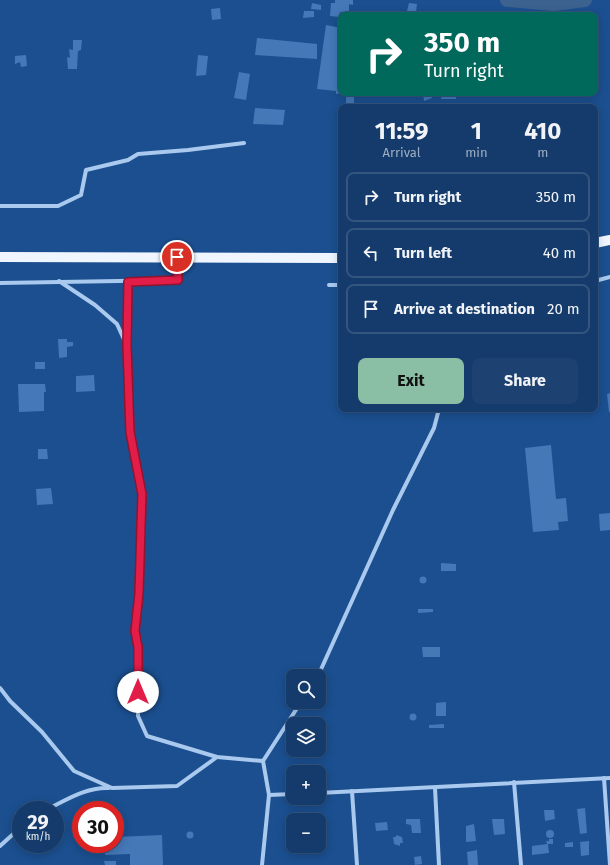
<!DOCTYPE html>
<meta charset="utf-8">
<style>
:root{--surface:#143b6b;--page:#1d4271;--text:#f1f3f6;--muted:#9dadc1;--line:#33557e;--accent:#8abfa5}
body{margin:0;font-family:"Fira Sans",sans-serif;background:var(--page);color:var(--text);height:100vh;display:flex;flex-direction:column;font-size:15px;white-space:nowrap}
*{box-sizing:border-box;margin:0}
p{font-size:13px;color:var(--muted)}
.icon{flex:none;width:22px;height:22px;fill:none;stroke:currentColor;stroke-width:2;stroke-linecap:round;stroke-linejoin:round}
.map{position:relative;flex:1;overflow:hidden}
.panel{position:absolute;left:338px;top:104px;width:260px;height:308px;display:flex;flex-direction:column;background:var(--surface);border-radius:8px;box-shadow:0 2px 10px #0003,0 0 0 1px var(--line)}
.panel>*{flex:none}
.banner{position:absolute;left:338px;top:12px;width:260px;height:84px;border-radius:8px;box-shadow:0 2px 10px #0003,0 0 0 1px var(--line);background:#00695c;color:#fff;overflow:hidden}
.controls{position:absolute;left:286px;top:669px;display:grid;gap:8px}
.controls a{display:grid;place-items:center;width:40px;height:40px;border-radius:8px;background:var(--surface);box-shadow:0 2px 10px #0003,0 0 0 1px var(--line);font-size:20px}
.speed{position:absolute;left:12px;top:801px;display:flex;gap:8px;font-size:20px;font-weight:700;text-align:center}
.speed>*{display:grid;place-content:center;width:52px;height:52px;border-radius:50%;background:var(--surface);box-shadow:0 2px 10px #0003,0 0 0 1px var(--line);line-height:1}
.speed small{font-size:10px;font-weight:400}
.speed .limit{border:6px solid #d22;background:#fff;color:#111}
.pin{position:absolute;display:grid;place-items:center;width:34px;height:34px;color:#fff;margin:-17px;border:2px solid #fff;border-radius:50%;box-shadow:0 1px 4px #0007}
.me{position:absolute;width:44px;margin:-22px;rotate:0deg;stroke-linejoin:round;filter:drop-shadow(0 0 3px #0008)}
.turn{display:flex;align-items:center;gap:14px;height:84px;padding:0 20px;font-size:18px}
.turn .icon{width:52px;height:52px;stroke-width:2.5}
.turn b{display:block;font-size:28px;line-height:34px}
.eta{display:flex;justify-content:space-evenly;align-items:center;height:68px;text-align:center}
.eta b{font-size:24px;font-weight:700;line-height:28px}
.primary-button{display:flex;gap:8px;margin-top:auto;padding:8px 20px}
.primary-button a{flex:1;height:46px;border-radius:8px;background:var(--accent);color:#111;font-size:16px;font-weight:700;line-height:46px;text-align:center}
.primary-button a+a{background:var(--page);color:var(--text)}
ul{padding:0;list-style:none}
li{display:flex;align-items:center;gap:12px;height:50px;margin:0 8px 6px;padding:0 12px;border:2px solid var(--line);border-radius:8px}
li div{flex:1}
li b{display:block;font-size:15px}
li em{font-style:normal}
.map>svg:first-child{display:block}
</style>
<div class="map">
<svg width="610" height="865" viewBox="0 0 610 865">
<rect width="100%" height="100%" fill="#1b4f8f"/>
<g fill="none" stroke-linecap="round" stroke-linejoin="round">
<path stroke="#3c6290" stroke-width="14" d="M507,0L554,4L585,0"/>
</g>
<g fill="#4478b7">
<path d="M335,0H353V5L349,4V12H340L339,17L330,16L331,3H335Z"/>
<path d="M312,3L321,5V10L311,9Z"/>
<path d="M409,3L417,4L416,12L407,11Z"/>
<path d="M220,8L221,19L212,20L211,9Z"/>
<path d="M304,11H314V17L303,18Z"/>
<path d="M326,25L341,28V93L336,94V91L317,89Z"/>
<path d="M257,38L317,44V59L255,55Z"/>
<path d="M73,40H82L81,50L78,51L77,69H68L67,57L70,58L69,49L73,50Z"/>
<path d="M26,55L27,66L21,67L20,62L15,64V56Z"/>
<path d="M198,55L208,56L206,75L196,76Z"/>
<path d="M239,72L250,74L246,100L234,98Z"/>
<path d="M346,93H363V96L354,97V103H346Z"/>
<path d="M423,93H432V98L424,101Z"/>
<path d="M442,93H456V99H441Z"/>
<path d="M255,108L285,110L283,125L253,124Z"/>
<path d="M58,339H67V342H73V346L67,347V357L59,358Z"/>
<rect x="35" y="362" width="10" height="7"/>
<path d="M94,375L95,391L76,392V376Z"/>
<path d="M18,384H45L46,392H44V411L19,412Z"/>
<path d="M610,393V412H609L607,394Z"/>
<path d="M551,445L556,499L566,498L568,521L558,522L559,530L533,532L525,448Z"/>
<path d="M38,449H47L48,459H38Z"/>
<path d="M51,488L53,504L37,505L36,489Z"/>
<path d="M610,513V530L600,531L599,514Z"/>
<path d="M441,563L456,564V571H441Z"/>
<circle cx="423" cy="580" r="3.5"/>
<path d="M418,609H433V612L418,613Z"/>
<path d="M422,647H440V657H423Z"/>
<path d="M446,702V716H436V703Z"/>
<circle cx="413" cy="717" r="3.5"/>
<path d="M444,724V728H429V725Z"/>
<path d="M585,808L587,833L580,834L577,809Z"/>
<path d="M544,810H554L555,819L545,821Z"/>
<path d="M406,819H420L421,833H412L411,825L406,824Z"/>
<path d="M492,819H504L505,834L494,835Z"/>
<path d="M387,822L388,830L376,831L375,823Z"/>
<path d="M474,824L476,841L466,842V826Z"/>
<path d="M326,829V840H319V830Z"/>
<circle cx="550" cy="834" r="4"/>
<circle cx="190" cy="835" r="3.5"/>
<path d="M162,835L163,865H130V854L105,855V844H115V837Z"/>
<path d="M396,835L402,837L403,843H400V846L394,844L393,837H396Z"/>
<path d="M549,839H553V844H548L549,853L532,855V846L547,844L546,841H549Z"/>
<path d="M589,841V855L581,856L580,842Z"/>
<circle cx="322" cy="845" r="3.5"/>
<path d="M573,842V847H565V843Z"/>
<path d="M477,850L478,865H468L467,852Z"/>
<path d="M421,856L422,864L415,865L414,857Z"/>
<path d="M104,861H116V865H105Z"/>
</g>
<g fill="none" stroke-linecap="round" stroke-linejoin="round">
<g stroke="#a9c9ee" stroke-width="4">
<path d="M0,206H58L81,195L86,170L128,160L138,154L188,150L244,143"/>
<path d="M59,281L95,305L117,324L127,346L130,432L142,493L139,593L135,631L138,647V716L147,736L217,757L263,761"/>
<path d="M595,281L610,277"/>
<path d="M0,283L178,280L177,258"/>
<path d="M329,285H341"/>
<path d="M127,345L128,282"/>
<path d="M318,676L393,510L434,428L439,409"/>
<path d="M0,688L10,701L42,732L74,771L112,788L177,786L217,757"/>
<path d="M604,778L610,865"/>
<path d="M514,782L521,865"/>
<path d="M435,788L439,865"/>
<path d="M352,791L357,865"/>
<path d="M319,793L610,778"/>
<path d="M269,795L293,794"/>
<path d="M46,810C66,800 86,787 109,788"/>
<path d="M0,846L21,827"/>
<path d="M262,865L269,795L263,761L301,702"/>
</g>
<g stroke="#f0f6ff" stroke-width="10">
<path d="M595,243L610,240"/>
<path d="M0,257L341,258"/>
</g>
</g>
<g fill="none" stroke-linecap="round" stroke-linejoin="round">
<defs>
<path id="route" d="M138,692V647L135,631L139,593L142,494L130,432L127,346L128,282L178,280L177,257"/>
</defs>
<use href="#route" stroke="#92132f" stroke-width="10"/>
<use href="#route" stroke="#e11d48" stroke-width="7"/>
</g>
</svg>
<div class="controls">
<a><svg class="icon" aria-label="search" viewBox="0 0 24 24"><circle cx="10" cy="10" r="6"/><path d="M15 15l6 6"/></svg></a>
<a><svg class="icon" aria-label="layers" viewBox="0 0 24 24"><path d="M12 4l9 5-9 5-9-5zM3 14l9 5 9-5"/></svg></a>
<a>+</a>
<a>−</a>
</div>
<div class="speed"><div>29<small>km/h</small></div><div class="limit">30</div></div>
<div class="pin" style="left:177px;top:257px;background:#d93025"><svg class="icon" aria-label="arrive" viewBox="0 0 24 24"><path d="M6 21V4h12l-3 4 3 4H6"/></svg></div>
<svg class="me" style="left:138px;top:692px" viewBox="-20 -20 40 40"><circle r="19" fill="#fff"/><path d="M0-13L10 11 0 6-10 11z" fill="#e11d48"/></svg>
<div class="banner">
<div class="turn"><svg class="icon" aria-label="right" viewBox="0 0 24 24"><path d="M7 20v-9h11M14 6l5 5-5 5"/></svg><div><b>350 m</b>Turn right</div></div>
</div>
<section class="panel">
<div class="eta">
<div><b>11:59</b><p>Arrival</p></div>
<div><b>1</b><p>min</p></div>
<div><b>410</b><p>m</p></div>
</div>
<ul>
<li><svg class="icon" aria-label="right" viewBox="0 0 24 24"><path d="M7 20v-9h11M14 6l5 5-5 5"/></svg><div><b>Turn right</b></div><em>350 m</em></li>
<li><svg class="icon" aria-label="left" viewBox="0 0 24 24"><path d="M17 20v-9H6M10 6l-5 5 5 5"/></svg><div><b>Turn left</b></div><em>40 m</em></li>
<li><svg class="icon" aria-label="arrive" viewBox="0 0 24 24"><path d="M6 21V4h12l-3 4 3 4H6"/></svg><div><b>Arrive at destination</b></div><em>20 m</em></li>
</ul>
<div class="primary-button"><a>Exit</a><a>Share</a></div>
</section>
</div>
